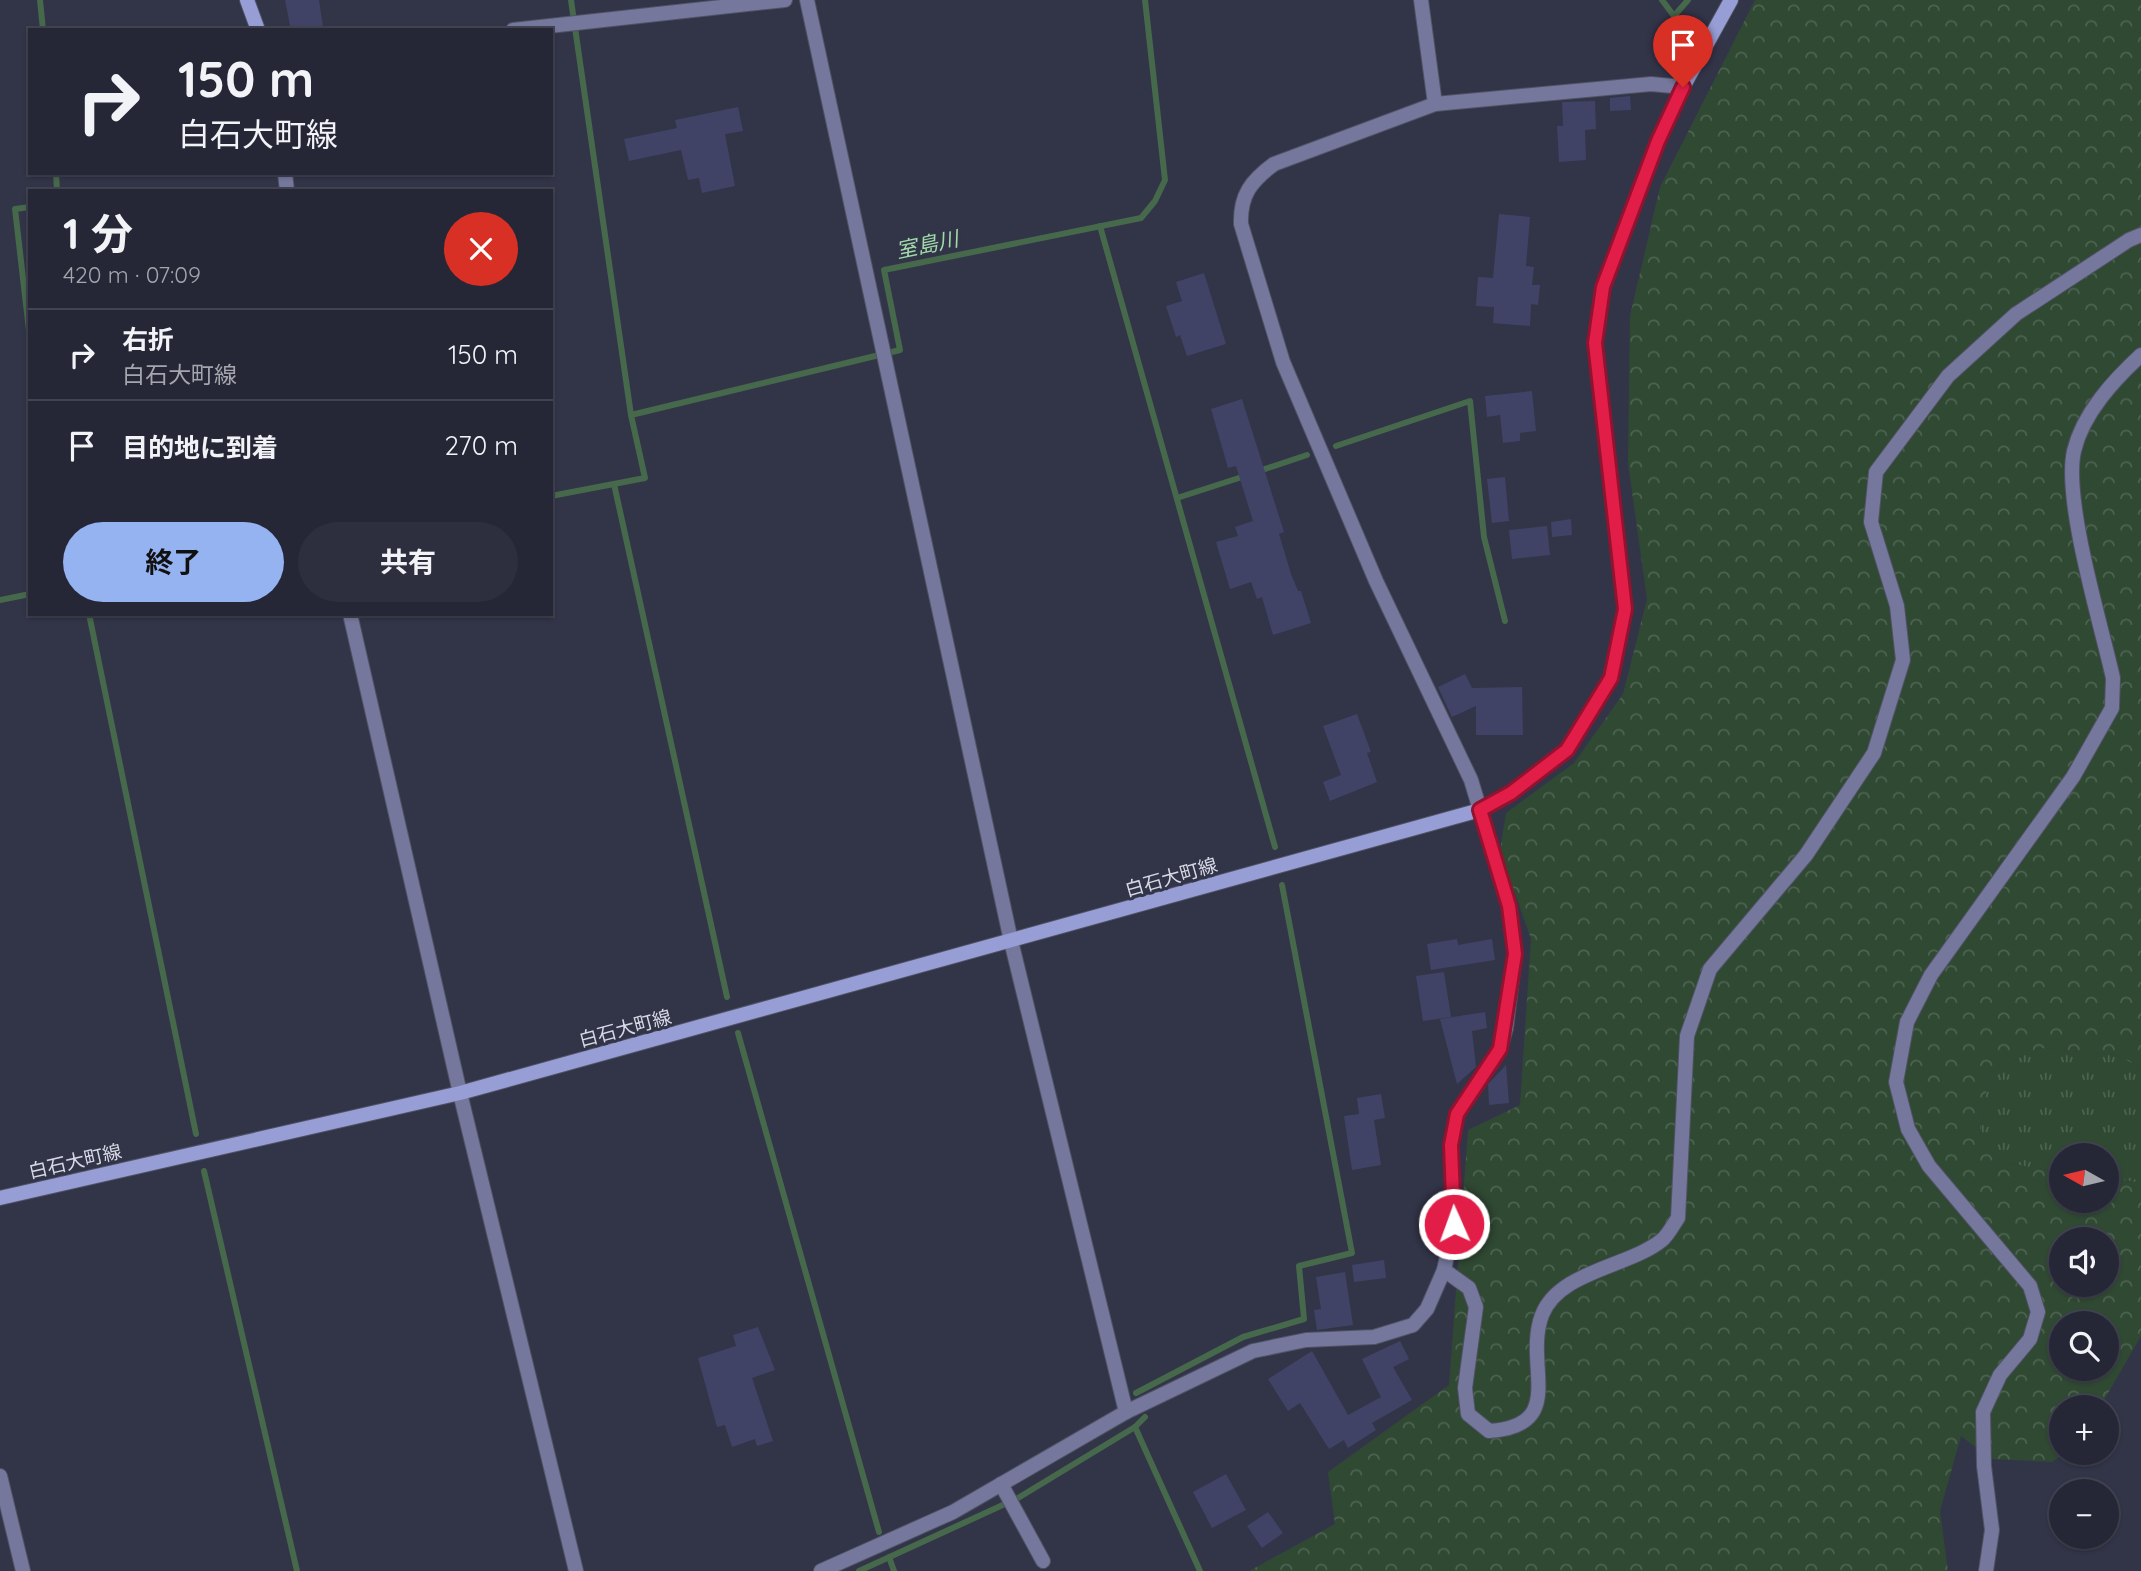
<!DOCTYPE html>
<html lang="ja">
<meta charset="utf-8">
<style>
:root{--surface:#262736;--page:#2e2f3e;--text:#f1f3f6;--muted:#a4a5ad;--line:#424451;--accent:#95b2f1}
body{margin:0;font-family:Quicksand,"Noto Sans JP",sans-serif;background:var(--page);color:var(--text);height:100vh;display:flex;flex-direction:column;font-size:26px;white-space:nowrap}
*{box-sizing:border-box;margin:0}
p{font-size:23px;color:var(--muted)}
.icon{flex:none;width:38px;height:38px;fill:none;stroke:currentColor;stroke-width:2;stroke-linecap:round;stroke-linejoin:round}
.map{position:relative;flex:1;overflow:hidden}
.side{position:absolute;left:28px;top:189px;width:525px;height:427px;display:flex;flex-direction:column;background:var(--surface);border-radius:0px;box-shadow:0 2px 5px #0004,0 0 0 2px var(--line)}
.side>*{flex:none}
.banner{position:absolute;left:28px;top:28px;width:525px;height:147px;border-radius:0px;box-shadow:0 2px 5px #0004,0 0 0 2px var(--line);background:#262736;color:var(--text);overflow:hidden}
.needle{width:46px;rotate:278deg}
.tools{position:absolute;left:2049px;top:1143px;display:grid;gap:14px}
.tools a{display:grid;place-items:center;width:70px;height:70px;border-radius:50%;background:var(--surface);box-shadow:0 2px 5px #0004,0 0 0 2px var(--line);font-size:35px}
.pin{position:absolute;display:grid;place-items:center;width:60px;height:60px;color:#fff;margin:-72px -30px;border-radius:50% 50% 50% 0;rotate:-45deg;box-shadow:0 0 7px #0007}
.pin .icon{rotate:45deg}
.me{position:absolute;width:77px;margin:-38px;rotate:358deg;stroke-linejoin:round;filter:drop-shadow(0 0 5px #0008)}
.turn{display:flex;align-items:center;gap:24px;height:147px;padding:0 35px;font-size:32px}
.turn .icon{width:91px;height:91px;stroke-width:2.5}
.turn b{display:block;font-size:49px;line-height:60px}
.round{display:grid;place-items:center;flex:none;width:74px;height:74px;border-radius:37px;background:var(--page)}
.head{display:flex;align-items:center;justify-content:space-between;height:119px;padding:0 35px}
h1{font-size:42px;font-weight:700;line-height:52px}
.action{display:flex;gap:14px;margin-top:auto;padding:14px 35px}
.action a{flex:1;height:80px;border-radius:42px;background:var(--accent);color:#111;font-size:28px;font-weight:700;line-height:80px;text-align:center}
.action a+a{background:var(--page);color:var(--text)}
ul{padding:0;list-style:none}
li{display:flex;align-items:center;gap:21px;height:91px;padding:0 35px;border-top:2px solid var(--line)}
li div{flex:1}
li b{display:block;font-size:26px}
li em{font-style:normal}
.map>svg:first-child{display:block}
</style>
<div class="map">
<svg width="2141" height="1571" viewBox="0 0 2141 1571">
<defs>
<pattern id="grass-tufts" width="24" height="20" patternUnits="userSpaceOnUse" patternTransform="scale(1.75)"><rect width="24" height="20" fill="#304933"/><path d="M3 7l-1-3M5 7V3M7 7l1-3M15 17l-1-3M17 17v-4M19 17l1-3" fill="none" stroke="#4d6351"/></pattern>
<pattern id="forest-crowns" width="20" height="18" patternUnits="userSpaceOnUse" patternTransform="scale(1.75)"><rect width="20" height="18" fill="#304933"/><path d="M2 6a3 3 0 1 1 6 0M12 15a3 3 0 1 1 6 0" fill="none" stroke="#4d6351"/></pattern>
</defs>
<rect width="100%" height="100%" fill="#323448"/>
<path fill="url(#grass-tufts)" d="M2038,1048L2117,1055L2141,1068V1179L2135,1182L2107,1178V1155H2062L2061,1172L2005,1163L1979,1142L1989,1074Z"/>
<path fill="url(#forest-crowns)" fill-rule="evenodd" d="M1755,0H2141V1068L2117,1055L2038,1048L1989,1074L1979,1142L2005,1163L2061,1172L2062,1200H2107V1178L2134,1182L2141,1179V1336L2100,1407H2062V1452L2065,1453L2052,1462L1991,1459L1961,1436L1940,1511L1948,1571H1249L1335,1524L1328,1472L1449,1385L1468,1130L1520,1105L1531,939L1500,851L1506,813L1574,763L1623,694L1647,599L1628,463L1630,316L1660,187ZM2062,1239H2107V1284H2062ZM2062,1323H2107V1368H2062Z"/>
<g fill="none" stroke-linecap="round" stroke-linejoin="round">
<g stroke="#46684b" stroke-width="6">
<path d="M40,0L43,30"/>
<path d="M571,0L631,415"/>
<path d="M1662,0L1674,16L1688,0"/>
<path d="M56,173L57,191"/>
<path d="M30,207L15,209L30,339"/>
<path d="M1100,226L1275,847"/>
<path d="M1336,446L1470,401L1484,537L1505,621"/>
<path d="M1259,471L1307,455"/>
<path d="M614,484L727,997"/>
<path d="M551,496L645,478L631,415L900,350L884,270L1141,218L1155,201L1165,180L1145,0"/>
<path d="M1177,498L1245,476"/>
<path d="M0,600L30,594"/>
<path d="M89,614L196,1134"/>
<path d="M738,1033L879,1532"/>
<path d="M204,1171L297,1571"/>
<path d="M1136,1393L1243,1337L1304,1319L1299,1266L1352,1253L1282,885"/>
<path d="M1135,1427L1200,1571"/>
<path d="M889,1557L894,1571"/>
<path d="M859,1571L1018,1498L1135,1427L1145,1417"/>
</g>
</g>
<g fill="#404366">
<path d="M285,0H319L323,27L291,30Z"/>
<path d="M1630,96L1631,110L1610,111V98Z"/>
<path d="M1595,101L1596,129L1585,130L1586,160L1559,162L1557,126H1563L1562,102Z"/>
<path d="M738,107L743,131L725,134L735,186L702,193L699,178L688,180L681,150L629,161L624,139L677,128L675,120Z"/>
<path d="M1499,214L1530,217L1526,266L1534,267L1532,285H1540L1538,305L1531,304L1530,326L1493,323L1494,307L1476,306L1478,277L1493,278Z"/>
<path d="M1204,273L1226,344L1187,356L1180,335L1176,337L1166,306L1182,301L1176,282Z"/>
<path d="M1532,391L1536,431L1520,433V441L1503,443L1500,415L1487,417L1485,396Z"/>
<path d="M1242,399L1284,532L1279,534L1291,574L1298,591H1301L1311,623L1273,635L1262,597L1257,599L1251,582L1230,589L1216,542L1238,536L1235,527L1253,521L1236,466L1228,468L1211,409Z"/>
<path d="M1505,477L1509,521L1492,523L1487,479Z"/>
<path d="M1571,519L1572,535L1552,537L1551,522Z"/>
<path d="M1547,526L1550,555L1512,559L1509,530Z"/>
<path d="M1465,674L1472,688L1522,687L1523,735H1476V706L1452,717L1438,687Z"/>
<path d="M1357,714L1371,752L1367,753L1377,782L1330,801L1323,782L1341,775L1323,726Z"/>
<path d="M1457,939L1458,945L1492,939L1495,960L1431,970L1427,944Z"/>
<path d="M1444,972L1451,1017L1423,1021L1416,976Z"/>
<path d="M1485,1012L1487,1028L1472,1031L1476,1067L1457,1084L1440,1019Z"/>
<path d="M1506,1065L1509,1103L1489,1105L1488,1084Z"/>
<path d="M1381,1094L1385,1118L1374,1120L1381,1165L1352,1170L1344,1116L1359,1114L1357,1098Z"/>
<path d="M1384,1260L1386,1278L1354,1282L1352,1265Z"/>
<path d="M1345,1272L1353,1325L1317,1330L1314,1310L1321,1309L1316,1277Z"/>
<path d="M758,1327L775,1370L752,1378L773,1441L757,1446L755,1439L732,1447L725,1425L717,1427L698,1358L736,1346L733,1335Z"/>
<path d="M1400,1341L1409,1359L1393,1367L1412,1400L1372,1423L1376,1430L1348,1448L1344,1440L1329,1449L1300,1403L1288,1411L1268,1379L1312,1351L1348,1415L1381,1397L1362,1359Z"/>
<path d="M1226,1474L1246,1510L1212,1528L1193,1492Z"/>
<path d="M1268,1512L1283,1533L1262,1548L1247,1526Z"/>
</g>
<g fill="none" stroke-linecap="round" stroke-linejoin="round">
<defs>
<g id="street">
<path d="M807,0L1011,941L1126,1412"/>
<path d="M513,30L785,0"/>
<path d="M1435,104L1651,84L1683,87"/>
<path d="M285,173L287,191"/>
<path d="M350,614L460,1093L576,1571"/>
<path d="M1444,1270L1469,1288L1476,1307L1465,1388L1468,1414L1489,1431C1569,1426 1523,1365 1542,1315C1559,1271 1629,1267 1662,1240C1668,1235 1673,1225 1678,1218L1687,1036L1710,969L1806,855L1874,753L1903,660L1897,606L1871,522L1876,472L1948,376L2016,314L2129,240L2141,235"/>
<path d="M0,1476L23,1571"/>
<path d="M1001,1484L1043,1561"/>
<path d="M821,1571L953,1512L1126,1412L1253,1351L1306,1340L1374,1337L1413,1325L1427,1309L1444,1270L1454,1224L1451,1145L1457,1113L1500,1049L1506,1028L1515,954L1509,906L1471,780L1376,581L1283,362L1241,224C1240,195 1251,181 1274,164L1435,104L1421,0"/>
<path d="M1986,1571L1992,1530L1984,1466L1983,1412L2000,1375L2030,1339L2038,1312L2030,1286L1929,1166L1908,1129L1896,1082L1907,1022L1931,975L2073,777L2112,708L2113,678C2101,624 2063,500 2074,451C2083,413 2114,380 2141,355"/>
</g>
<g id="secondary">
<path d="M247,0L258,30"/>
<path d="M0,1198L460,1093L1480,810L1511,793L1567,750L1611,678L1625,609L1595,343L1603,287L1658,141L1683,87L1731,0"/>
</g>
</defs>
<use href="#street" stroke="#505264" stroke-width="16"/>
<use href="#secondary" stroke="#505264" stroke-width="16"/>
<use href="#street" stroke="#75789c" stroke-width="14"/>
<use href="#secondary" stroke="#979dd5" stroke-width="14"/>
</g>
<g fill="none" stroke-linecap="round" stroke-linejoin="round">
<defs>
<path id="route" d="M1454,1224L1451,1145L1457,1114L1500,1049L1515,954L1509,906L1480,810L1511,793L1567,750L1611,678L1625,609L1595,343L1603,287L1658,141L1683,87"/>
</defs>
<use href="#route" stroke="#92132f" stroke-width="18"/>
<use href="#route" stroke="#e11d48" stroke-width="12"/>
</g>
<g text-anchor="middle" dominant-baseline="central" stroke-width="6" stroke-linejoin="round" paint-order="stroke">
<g font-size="19" fill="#d7d9e6" stroke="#323448">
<text transform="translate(1171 877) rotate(-16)">白石大町線</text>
<text transform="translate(625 1028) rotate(-15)">白石大町線</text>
<text transform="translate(75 1161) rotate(-13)">白石大町線</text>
</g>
<g font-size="21" font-style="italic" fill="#a2dbaa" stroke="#323448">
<text transform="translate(927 244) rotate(-12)">室島川</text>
</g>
</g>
</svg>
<div class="tools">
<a><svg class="needle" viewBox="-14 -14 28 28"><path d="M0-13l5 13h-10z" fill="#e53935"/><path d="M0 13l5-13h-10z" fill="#a4a5ad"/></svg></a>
<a><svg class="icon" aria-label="sound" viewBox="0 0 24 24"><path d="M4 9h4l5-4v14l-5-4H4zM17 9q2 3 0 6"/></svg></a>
<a><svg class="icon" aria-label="search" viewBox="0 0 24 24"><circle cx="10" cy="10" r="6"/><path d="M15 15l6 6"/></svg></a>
<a>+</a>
<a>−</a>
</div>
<div class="pin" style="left:1683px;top:87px;background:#d93025"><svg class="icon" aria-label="arrive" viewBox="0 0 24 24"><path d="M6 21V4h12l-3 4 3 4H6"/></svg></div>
<svg class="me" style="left:1454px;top:1224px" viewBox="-20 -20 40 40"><circle r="17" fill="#e11d48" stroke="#fff" stroke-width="3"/><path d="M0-11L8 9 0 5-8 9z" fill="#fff"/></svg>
<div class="banner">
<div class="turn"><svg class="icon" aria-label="right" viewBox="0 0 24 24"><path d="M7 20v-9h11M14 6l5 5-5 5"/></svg><div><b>150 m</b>白石大町線</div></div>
</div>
<section class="side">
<div class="head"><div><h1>1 分</h1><p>420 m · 07:09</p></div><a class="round" style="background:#d93025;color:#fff"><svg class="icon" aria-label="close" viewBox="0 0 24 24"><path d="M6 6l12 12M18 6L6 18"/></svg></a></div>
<ul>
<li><svg class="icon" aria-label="right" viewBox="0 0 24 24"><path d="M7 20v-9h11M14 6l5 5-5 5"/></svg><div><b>右折</b><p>白石大町線</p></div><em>150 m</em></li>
<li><svg class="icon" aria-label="arrive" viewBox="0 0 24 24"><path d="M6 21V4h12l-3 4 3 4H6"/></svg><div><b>目的地に到着</b></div><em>270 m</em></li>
</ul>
<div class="action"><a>終了</a><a>共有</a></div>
</section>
</div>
